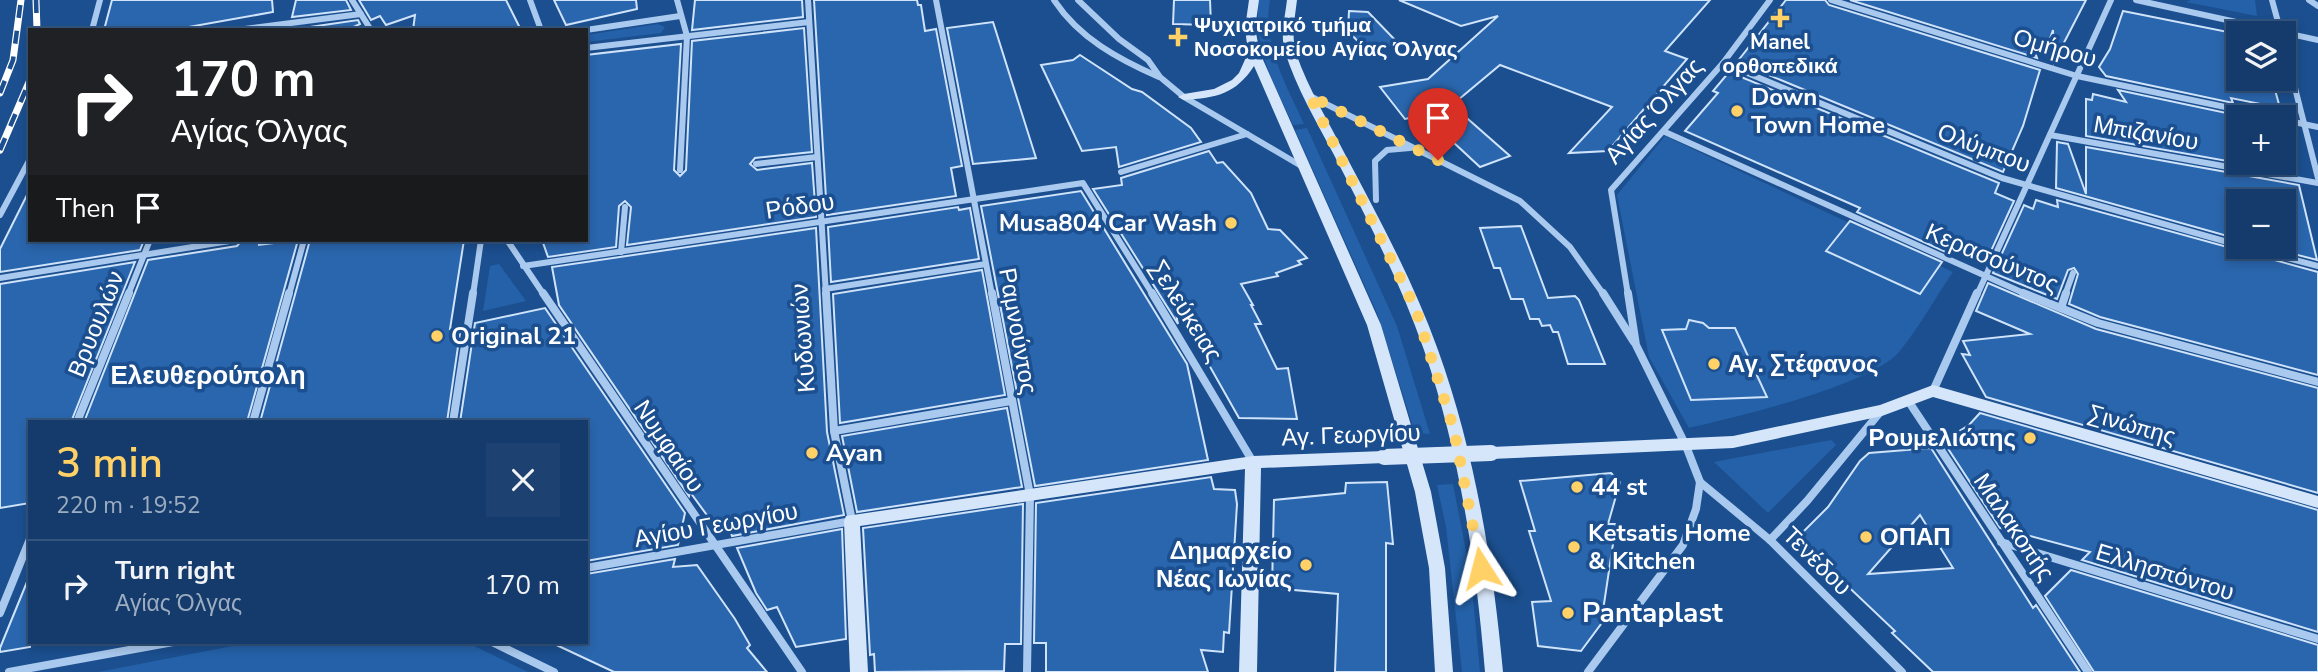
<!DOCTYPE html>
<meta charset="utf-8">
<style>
:root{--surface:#143b6b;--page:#1d4271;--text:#f1f3f6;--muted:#9dadc1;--line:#33557e;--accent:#ffd166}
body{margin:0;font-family:"Nunito Sans",sans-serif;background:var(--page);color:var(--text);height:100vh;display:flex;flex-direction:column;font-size:26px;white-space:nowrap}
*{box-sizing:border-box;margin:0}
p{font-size:23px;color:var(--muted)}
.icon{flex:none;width:38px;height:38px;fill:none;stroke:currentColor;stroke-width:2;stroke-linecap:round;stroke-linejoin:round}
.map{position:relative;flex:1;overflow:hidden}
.sheet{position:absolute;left:28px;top:420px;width:560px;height:224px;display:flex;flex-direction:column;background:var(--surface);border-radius:0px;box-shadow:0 4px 10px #0003,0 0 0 2px var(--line)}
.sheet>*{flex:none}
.guide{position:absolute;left:28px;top:28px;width:560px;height:214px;border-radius:0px;box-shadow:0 4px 10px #0003,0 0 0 2px var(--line);background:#202124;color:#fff;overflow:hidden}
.buttons{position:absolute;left:2226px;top:21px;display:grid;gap:14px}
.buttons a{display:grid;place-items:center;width:70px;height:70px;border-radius:0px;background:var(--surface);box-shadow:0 4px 10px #0003,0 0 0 2px var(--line);font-size:35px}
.pin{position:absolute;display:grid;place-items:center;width:60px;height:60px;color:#fff;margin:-72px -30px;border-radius:50% 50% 50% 0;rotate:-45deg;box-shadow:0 0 7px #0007}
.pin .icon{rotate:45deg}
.me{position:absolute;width:77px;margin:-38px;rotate:351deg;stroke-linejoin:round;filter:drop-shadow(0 0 5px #0008)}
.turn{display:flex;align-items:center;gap:24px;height:147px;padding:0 28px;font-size:32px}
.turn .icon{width:91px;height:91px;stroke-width:2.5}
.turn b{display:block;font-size:49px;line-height:60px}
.then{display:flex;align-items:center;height:66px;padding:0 28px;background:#0003;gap:14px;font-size:26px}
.round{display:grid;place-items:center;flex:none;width:74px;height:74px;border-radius:0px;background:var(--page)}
.summary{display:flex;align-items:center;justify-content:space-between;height:119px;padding:0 28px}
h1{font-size:42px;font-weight:600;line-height:52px;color:var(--accent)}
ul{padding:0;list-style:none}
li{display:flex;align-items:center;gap:21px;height:91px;padding:0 28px;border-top:2px solid var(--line)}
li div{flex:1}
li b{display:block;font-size:26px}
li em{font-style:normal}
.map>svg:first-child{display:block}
</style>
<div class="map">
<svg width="2318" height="672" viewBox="0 0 2318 672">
<rect width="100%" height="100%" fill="#1b4f8f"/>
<g fill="#2461a8">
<path d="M1259,0H1270C1262,45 1286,84 1304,124L1293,125C1274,84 1252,46 1259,0Z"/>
<path d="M2191,0H2255L2257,16L2186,2Z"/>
<path d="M658,24L665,27L661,33L586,42V35Z"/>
<path d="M1307,128L1397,326L1430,434L1415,433L1377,313L1295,130Z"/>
<path d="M1665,136L1953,272C1935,298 1919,328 1899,352C1869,386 1736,417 1689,428L1649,357L1617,195Z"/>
<path d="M499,264L526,301L483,311L490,266Z"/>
<path d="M1831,440L1836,445L1768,513L1714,462Z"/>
<path d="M1453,484L1471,577L1480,672H1462L1446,527L1437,485Z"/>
<path d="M253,642H466L528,672H98Z"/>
</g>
<g fill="#2a66ad" stroke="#cfe3fa" stroke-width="2" fill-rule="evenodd">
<path d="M112,0H272L273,12L172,30H104Z"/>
<path d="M296,0H346L351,10L292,17Z"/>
<path d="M359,0H506L521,30H413L415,15L386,25L380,16L371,20Z"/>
<path d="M554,0H636L637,9L566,25Z"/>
<path d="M695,0H802L803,17L692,30Z"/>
<path d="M814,0H917L918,5H921L925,31L936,29L962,166L951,168L956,196L827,215Z"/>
<path d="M1174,0H1210L1211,25L1173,24Z"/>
<path d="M1399,0H1710L1665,51L1687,59L1608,151L1569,153L1612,107L1500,65L1452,105L1510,156L1480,167L1424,115L1405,119L1380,87L1428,79L1498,16L1461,26Z"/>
<path d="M1786,0H1825L1829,5L2040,70L2023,126L2003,172L1737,62Z"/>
<path d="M1850,0H2086L2054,62L2053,30L2046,50L2033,46L2037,58Z"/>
<path d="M1349,11L1368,12L1398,43L1367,51L1348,31Z"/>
<path d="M2123,11L2238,34V79H2272L2280,108L2231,98L2233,103L2106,76L2099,67L2110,49Z"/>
<path d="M358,20L360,24L347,30H289Z"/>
<path d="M993,22L1036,158L973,164L947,28Z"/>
<path d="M804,28L812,152L755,158L750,164L757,170L812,163L816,217L627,245L631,207L625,201L619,206L616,247L548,257L542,240H586L589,191L586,192V55L681,44L674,170L680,176L686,170L692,41Z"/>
<path d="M1080,55L1132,89L1142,92L1191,128L1201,142L1119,167L1116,147L1082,151L1041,65L1073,60Z"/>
<path d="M1729,72L1999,183L1995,193L2014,201L1985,264L1951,249L1948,253L1857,212L1860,208L1685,131L1718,93L1713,91Z"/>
<path d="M2118,90L2236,115L2238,163H2284V154L2289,153L2295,173L2086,136V99L2092,100L2093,94L2126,102Z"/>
<path d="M2057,142L2068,144L2086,194V147L2299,185L2317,260L2267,247H2284V201H2238V239L2056,188Z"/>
<path d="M1209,151L1217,163L1223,162L1251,193L1268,229L1280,230L1307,258L1298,261L1301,264L1276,273L1278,276L1241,284L1253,305H1251L1261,324H1255L1277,369L1288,368L1297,419L1239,418L1174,303L1178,324L1093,189L1122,185L1121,178Z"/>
<path d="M30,189V240H144L140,250L0,272V249Z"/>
<path d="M1081,191L1187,364L1208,460L1035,486L981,206Z"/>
<path d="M2036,200L2058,207L2057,200L2318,272V375L2100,317L2069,304L2078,274L2074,268L2068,270L2057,299L1993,273L2024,205L2033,209Z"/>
<path d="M958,207L959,210L970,208L979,259L831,282L828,227Z"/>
<path d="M1850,221L1942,262L1920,294L1826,251Z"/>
<path d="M1521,226L1548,298L1575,296L1579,300L1605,364H1568L1558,332H1553L1550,325L1542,326L1539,319H1530L1523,299H1511L1500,268H1494L1480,228Z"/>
<path d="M816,228L827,432L844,515L732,536L730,531L720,533L690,492L689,496L559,305L552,267Z"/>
<path d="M242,240H258L259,245L298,240L247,422H84L148,260L237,246Z"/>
<path d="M310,240H464L450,329L461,326L447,422H260Z"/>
<path d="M135,262L71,422H30V503L0,508V284Z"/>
<path d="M982,270L1005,395L840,423L833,294Z"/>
<path d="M1988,283L2096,329L2318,388V493L1986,397L1962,354L1970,355L1963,341L2030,334L1976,311Z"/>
<path d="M545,308L685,513L678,545L586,561V422H460L475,323Z"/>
<path d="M1689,320L1703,323L1709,328H1735L1767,397L1691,400L1662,330L1686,329Z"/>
<path d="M1007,408L1022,487L857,512L842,436Z"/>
<path d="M1980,413L2318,510V632L2082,560L2090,552L2000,528L1943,441L1969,425Z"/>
<path d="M1931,448L2033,608L2036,605L2080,672H1933L1892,633L1895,631L1797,538L1828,507L1860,461L1869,453ZM1920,515L1953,568L1868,574Z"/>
<path d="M1611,473L1620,482L1608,524H1616L1601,624L1581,651L1538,646L1532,602L1551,601L1529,531H1535L1520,481Z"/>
<path d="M1211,477L1214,489L1235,490L1237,504L1229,633L1224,632L1223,652L1201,650L1208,672H1046V643H1034L1036,503Z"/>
<path d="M1387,482L1393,544L1386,543V672H1335L1338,594L1272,588L1274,500L1345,493L1346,483Z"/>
<path d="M1023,504L1021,644H1005L1004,671L875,672L874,654L870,655L863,528Z"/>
<path d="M842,529L846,639L796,647L777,607L767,610L756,593L737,548Z"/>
<path d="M675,559L673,567L697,565L735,619L750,645L747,648L767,672H614L550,642H586V574Z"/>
<path d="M2071,570L2318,645V672H2094L2045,596Z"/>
<path d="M29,577L30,647L0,652V648Z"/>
</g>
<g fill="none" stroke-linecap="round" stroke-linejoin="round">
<g stroke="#a9c9ee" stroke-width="6">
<path d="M352,0L371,30"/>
<path d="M530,0L541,30"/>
<path d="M677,0L687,36L680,170"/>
<path d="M808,0L826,295"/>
<path d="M936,0L992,295"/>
<path d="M1054,0C1079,38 1118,59 1159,77"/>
<path d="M1078,0L1119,39L1148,60L1160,77L1184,97L1303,167"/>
<path d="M1831,0L2077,76L2273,117"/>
<path d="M2136,0L2318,40"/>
<path d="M2272,0L2281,33"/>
<path d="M2309,0L2318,6"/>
<path d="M92,30L100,0"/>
<path d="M237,30L361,14"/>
<path d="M586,30L680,16"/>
<path d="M2284,45L2318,178"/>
<path d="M586,48L809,22"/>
<path d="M1723,63L2002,178L2238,245"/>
<path d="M1310,96L1520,201L1570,247L1604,295"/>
<path d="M2284,120L2318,127"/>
<path d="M1665,132L2028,295"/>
<path d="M2050,135L2318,183"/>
<path d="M756,164L817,157"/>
<path d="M1121,172L1247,134"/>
<path d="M1376,200L1375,161L1387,150L1410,148"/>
<path d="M0,215L30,159"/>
<path d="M507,240L544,295"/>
<path d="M2245,247L2318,266"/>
<path d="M621,252L625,207"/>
<path d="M523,266L1083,183L1153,295"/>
<path d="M0,278L236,240"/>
<path d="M825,289L986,264"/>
<path d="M128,295L150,240"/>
<path d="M289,295L304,240"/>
<path d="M473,295L481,240"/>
<path d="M1628,295L1611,190L1723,63L1770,0"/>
<path d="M1977,295L2111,0"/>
<path d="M2065,295L2073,273"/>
</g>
<g stroke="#a9c9ee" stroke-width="8">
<path d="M543,293L802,672"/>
<path d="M992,293L1030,495L1027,672"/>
<path d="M1152,293L1253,462"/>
<path d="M1603,293L1634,342"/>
<path d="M2023,293L2098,323L2318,382"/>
<path d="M2061,308L2066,293"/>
<path d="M1933,391L1977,293"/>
<path d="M1909,402L2088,672"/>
<path d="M77,422L129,293"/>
<path d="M253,422L289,293"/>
<path d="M453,422L473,293"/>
<path d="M834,431L1011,401"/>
<path d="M1700,482L1770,540L1902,672"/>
<path d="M1770,540L1807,501L1881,411"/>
<path d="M2001,542L2318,639"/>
<path d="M586,568L852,521L834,431L826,293"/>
<path d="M0,613L30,539"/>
<path d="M492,642L554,672"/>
<path d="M9,672L173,642"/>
<path d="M1588,672L1683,545L1696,509L1700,482L1686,446L1636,345L1628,293"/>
</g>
<g fill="#d6e6fa" fill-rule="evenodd">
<path d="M1249,0H1259L1255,28L1260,53L1381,325L1431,492L1445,568L1453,672H1435L1429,568L1415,492L1367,325L1254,66C1236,94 1216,98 1184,100L1178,97L1184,94L1214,89L1232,80L1239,73L1248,53L1245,28Z"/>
<path d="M1287,0H1297C1295,17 1291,36 1296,53C1308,89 1330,124 1347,158C1380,220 1414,283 1438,350C1475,453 1493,563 1503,672H1485C1476,563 1460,454 1424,350C1400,281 1366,217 1333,153C1316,121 1296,87 1285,52C1280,36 1285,17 1287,0Z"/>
<path d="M1933,385L2318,496V508L1933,397L1882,416L1733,448L1491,459L1486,457L1483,453L1486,449L1491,447L1733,436L1880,405Z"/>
<path d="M1384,451L1389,453L1392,457L1389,461L1384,463L1261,468L1257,672H1239L1245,469L860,526L868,672H850L844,521L846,516L1253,456Z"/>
</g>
<defs>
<g id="rail">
<path d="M36,0L37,30"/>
<path d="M0,93L13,60L21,0"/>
<path d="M0,150L30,80"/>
</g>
</defs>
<use href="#rail" stroke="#fff" stroke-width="7"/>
<use href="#rail" stroke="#1b4f8f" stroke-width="4.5" stroke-dasharray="13" stroke-linecap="butt"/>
<path stroke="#d6e6fa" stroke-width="16" d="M1384,457L1491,453"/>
</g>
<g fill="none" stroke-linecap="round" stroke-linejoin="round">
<path stroke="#ffd166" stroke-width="12" stroke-dasharray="0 21.6" d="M1438,160L1310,96L1416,310L1454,430L1481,568"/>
</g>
<g fill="#ffd166" stroke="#1b4f8f" stroke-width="2.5">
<path d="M1776.5 7.5h7v7h7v7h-7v7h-7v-7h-7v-7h7z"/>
<path d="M1174.5 26.5h7v7h7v7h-7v7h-7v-7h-7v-7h7z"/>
<circle cx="1737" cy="111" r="7"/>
<circle cx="1231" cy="223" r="7"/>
<circle cx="437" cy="336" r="7"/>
<circle cx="1714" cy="364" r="7"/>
<circle cx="2030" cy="438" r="7"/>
<circle cx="812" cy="453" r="7"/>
<circle cx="1577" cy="487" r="7"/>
<circle cx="1866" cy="537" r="7"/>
<circle cx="1574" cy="547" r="7"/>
<circle cx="1306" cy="565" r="7"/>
<circle cx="1568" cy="613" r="7"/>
</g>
<g text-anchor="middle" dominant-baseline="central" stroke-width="7" stroke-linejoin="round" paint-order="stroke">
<g font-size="21" font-weight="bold" fill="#fff" stroke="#1b4f8f" text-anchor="start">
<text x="1194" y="25">Ψυχιατρικό τμήμα<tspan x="1194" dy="24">Νοσοκομείου Αγίας Όλγας</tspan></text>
<text x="1780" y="42" text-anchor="middle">Manel<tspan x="1780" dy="24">ορθοπεδικά</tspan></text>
</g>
<g font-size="24" fill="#fff" stroke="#1b4f8f">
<text transform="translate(2055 48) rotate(16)">Ομήρου</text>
<text transform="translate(1654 111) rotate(-48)">Αγίας Όλγας</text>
<text transform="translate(2146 133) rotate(10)">Μπιζανίου</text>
<text transform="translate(1984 148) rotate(21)">Ολύμπου</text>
<text transform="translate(800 206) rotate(-8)">Ρόδου</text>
<text transform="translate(1992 258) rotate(23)">Κερασούντος</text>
<text transform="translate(1186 311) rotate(58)">Σελεύκειας</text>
<text transform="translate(96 324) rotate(-68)">Βρυουλών</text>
<text transform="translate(1018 331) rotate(80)">Ραμνούντος</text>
<text transform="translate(803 338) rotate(-94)">Κυδωνιών</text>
<text transform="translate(2132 425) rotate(16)">Σινώπης</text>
<text transform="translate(1351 435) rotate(-2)">Αγ. Γεωργίου</text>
<text transform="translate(669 446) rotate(56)">Νυμφαίου</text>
<text transform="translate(716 525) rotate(-10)">Αγίου Γεωργίου</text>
<text transform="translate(2014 527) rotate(56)">Μαλακοπής</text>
<text transform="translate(1817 561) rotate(45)">Τενέδου</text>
<text transform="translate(2165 572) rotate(17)">Ελλησπόντου</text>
</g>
<g font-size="24" font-weight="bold" fill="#fff" stroke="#1b4f8f" text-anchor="start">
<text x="1751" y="97">Down<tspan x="1751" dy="28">Town Home</tspan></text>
<text x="1217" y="223" text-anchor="end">Musa804 Car Wash</text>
<text x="451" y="336">Original 21</text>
<text x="1728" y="364">Αγ. Στέφανος</text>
<text x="2016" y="438" text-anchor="end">Ρουμελιώτης</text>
<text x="826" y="453">Ayan</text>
<text x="1591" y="487">44 st</text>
<text x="1588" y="533">Ketsatis Home<tspan x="1588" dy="28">&amp; Kitchen</tspan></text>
<text x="1880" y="537">ΟΠΑΠ</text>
<text x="1292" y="551" text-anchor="end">Δημαρχείο<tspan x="1292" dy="28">Νέας Ιωνίας</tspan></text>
</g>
<g font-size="26" font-weight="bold" fill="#fff" stroke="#1b4f8f">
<text x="208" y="375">Ελευθερούπολη</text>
</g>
<g font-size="28" font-weight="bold" fill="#fff" stroke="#1b4f8f" text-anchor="start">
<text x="1582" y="613">Pantaplast</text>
</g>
</g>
</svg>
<div class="buttons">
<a><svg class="icon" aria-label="layers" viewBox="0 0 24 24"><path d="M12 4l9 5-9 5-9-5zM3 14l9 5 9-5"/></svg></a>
<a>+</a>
<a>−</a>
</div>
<div class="pin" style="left:1438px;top:160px;background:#d93025"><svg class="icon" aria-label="arrive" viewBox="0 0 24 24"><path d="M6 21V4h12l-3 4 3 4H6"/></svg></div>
<svg class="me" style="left:1481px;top:568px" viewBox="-20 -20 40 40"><path d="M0-17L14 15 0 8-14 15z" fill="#ffd166" stroke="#fff" stroke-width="4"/></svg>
<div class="guide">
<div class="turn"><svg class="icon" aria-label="right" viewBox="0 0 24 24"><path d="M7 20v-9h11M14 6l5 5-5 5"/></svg><div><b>170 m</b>Αγίας Όλγας</div></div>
<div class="then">Then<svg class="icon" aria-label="arrive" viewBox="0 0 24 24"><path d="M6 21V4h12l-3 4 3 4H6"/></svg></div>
</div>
<section class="sheet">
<div class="summary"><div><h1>3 min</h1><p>220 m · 19:52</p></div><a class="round"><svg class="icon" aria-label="close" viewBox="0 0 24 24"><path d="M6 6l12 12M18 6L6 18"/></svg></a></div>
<ul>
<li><svg class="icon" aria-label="right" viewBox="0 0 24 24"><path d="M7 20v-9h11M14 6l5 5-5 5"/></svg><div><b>Turn right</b><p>Αγίας Όλγας</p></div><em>170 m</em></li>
</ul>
</section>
</div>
